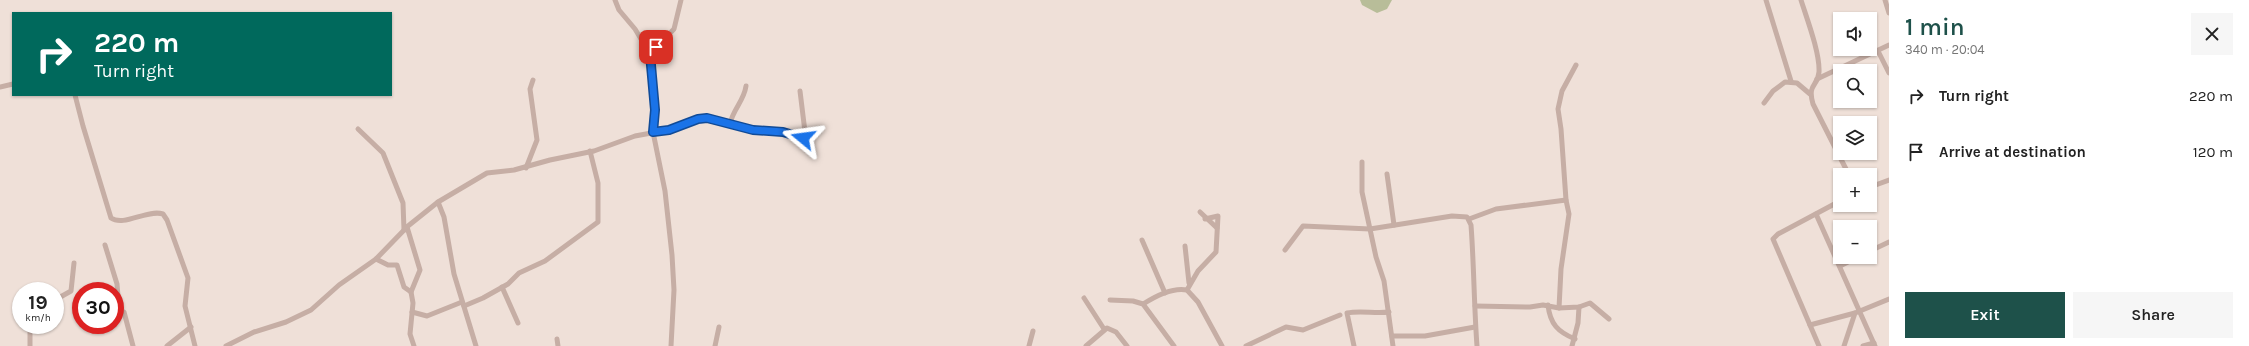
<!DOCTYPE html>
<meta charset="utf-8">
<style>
:root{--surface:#fff;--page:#f6f6f6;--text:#222;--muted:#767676;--accent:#1e514a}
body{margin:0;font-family:Karla,sans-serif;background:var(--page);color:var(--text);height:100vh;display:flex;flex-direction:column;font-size:15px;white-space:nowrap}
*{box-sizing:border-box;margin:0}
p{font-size:13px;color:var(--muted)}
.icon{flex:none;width:22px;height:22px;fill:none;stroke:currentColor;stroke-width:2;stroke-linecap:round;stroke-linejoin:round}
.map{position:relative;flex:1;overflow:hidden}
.side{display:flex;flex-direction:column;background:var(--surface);width:360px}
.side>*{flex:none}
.hud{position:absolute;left:12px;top:12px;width:380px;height:84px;border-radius:0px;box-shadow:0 1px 3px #0004;background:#00695c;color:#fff;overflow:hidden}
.buttons{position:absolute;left:1833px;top:12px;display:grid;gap:8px}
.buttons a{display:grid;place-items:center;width:44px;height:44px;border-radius:0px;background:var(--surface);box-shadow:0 1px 3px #0004;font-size:20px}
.speed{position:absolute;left:12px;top:282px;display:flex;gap:8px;font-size:20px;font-weight:700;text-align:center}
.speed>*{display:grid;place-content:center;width:52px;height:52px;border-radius:50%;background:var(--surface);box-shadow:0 1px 3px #0004;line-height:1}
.speed small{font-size:10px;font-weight:400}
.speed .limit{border:6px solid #d22;background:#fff;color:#111}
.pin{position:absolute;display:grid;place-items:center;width:34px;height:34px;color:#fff;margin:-17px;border-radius:8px;box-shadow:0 2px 6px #0006}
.me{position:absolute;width:44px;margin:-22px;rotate:286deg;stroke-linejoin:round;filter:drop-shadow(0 0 3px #0008)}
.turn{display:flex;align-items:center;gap:14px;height:84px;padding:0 16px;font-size:18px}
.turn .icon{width:52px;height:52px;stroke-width:2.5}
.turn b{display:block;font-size:28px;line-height:34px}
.round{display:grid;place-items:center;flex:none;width:42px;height:42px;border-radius:0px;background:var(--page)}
.head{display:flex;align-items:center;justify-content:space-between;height:68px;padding:0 16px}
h1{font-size:24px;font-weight:600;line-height:30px;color:var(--accent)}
.action{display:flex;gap:8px;margin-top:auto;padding:8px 16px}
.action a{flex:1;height:46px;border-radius:0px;background:var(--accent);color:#fff;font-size:16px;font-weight:600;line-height:46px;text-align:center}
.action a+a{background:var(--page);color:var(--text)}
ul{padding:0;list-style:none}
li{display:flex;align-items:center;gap:12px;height:56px;padding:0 16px}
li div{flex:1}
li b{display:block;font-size:15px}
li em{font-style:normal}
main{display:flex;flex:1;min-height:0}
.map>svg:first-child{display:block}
</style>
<main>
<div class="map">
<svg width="1889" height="346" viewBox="0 0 1889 346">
<rect width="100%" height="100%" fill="#efe0d8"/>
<path fill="#b8bd99" d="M1360,0H1392L1387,9L1377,13L1362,5Z"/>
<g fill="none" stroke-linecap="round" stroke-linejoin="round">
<g stroke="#c6aea5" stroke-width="5">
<path d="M615,0L619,10L635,29L650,54L655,109L653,132L665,191L672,255L674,290L671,346"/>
<path d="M1766,0L1791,81"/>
<path d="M1801,0C1807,19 1820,53 1819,72C1818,87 1807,83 1813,104L1849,175"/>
<path d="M1885,0L1889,13"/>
<path d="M1878,51L1889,73"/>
<path d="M650,54L674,29L681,0"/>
<path d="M1817,79L1889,45"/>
<path d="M0,87L13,84"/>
<path d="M75,95L83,126L111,218C124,227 147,209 163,214L167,220L188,278L185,306L195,346"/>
<path d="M1764,103L1773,91L1785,82L1797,83L1810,94"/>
<path d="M730,124C733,109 744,101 746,86"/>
<path d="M358,129L383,153L403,203L404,230"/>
<path d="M1362,162V192L1376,257L1384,281L1393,346"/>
<path d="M526,168L537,140L530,89L533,80"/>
<path d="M1387,174L1394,225"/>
<path d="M1870,187L1889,180"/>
<path d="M438,202L444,217L454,274L476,346"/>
<path d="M1200,212L1217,228"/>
<path d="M1816,214L1875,346"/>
<path d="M1469,219L1496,209L1566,200"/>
<path d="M407,227L420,270L411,292L413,303L410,334L414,346"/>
<path d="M1142,240L1165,293"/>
<path d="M105,245L117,284L119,310L124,312L133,346"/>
<path d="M1185,246L1189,283"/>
<path d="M1285,250L1303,226L1370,229L1452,216L1467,217L1471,225C1474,265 1474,306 1477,346"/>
<path d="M1870,251L1889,242"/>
<path d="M376,259L388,265H397L404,287L411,292"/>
<path d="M1840,266L1858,257"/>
<path d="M502,287L518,323"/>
<path d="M1187,290L1198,271L1216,252L1218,216L1205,219"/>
<path d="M1084,298L1104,329"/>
<path d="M55,300L71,291L74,263"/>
<path d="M1110,300L1133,301L1143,304L1174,346"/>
<path d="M1143,304C1154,297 1173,287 1187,290L1198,302L1222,346"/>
<path d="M1548,305C1550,324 1558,332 1575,339"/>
<path d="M464,306L483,298L508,284L519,273L545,261L598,222V183L590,151"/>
<path d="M1475,306L1530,307L1543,305L1559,308L1579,307L1590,303L1609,319"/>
<path d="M1559,308L1561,269L1569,214L1566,200L1561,129L1558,109L1562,91L1576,65"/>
<path d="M412,312L427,316L462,302"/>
<path d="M30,325V346"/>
<path d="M1810,325L1855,313L1889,299"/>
<path d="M1392,336H1425L1475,327"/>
<path d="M557,339L558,346"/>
<path d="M167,346L191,327"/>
<path d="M226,346L254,332L286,322L311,310L339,285L376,259L408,226L438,202L487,173L514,170L550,160L594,151L635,136L673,129L701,119L753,130L783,132L803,138L805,132L800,91"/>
<path d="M715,346L719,327"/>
<path d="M1029,346L1033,331"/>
<path d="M1086,346L1107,328L1116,332L1127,346"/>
<path d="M1246,346L1286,327L1303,330L1340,315"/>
<path d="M1354,346L1347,313C1361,310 1375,314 1389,312"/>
<path d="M1572,346L1578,323L1579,307"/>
<path d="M1819,346L1773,239L1778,234L1840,201"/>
<path d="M1844,346L1855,313"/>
<path d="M1863,346L1874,343"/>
</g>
</g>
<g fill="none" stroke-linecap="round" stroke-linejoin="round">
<defs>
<path id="route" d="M656,47L650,54L655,110L653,132L669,130L698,119L707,118L753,130L783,132L803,138"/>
</defs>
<use href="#route" stroke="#114b97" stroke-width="10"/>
<use href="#route" stroke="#1a73e8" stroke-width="7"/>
</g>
</svg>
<div class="buttons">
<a><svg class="icon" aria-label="sound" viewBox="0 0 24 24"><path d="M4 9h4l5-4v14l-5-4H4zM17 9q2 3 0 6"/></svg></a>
<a><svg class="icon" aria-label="search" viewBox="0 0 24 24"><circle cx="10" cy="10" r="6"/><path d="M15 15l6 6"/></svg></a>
<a><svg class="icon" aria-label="layers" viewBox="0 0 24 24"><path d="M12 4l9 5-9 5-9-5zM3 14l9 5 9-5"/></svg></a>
<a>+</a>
<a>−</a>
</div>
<div class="speed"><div>19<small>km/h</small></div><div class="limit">30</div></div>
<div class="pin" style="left:656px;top:47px;background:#d93025"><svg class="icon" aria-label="arrive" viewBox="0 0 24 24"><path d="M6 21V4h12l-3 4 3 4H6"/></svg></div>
<svg class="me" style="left:803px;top:138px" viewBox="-20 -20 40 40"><path d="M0-17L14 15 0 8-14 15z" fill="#1a73e8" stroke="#fff" stroke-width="4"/></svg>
<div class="hud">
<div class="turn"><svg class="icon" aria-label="right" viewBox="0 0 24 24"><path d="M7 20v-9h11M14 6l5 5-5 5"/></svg><div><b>220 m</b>Turn right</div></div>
</div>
</div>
<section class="side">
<div class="head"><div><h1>1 min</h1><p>340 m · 20:04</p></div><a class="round"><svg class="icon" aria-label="close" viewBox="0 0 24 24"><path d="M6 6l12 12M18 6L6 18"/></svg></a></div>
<ul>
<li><svg class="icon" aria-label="right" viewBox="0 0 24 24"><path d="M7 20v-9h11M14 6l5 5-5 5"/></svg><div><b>Turn right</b></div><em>220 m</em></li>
<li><svg class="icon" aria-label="arrive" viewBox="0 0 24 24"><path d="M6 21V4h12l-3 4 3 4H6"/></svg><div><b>Arrive at destination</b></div><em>120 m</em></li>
</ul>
<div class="action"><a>Exit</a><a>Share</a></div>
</section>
</main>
